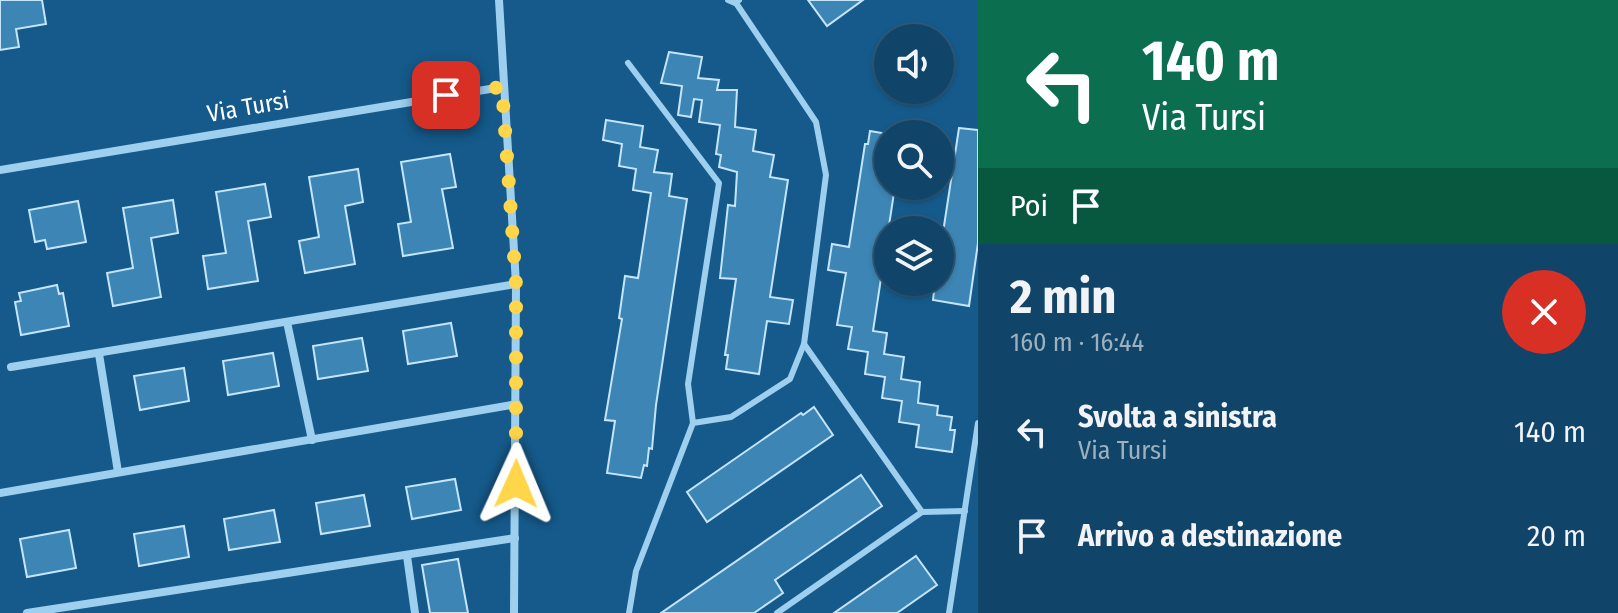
<!DOCTYPE html>
<html lang="it">
<meta charset="utf-8">
<style>
:root{--surface:#104468;--page:#1e4e71;--text:#f1f3f6;--muted:#9cb0c0;--line:#305c7c}
body{margin:0;font-family:"Fira Sans Condensed",sans-serif;background:var(--page);color:var(--text);height:100vh;display:flex;flex-direction:column;font-size:30px;white-space:nowrap}
*{box-sizing:border-box;margin:0}
p{font-size:26px;color:var(--muted)}
.icon{flex:none;width:44px;height:44px;fill:none;stroke:currentColor;stroke-width:2;stroke-linecap:round;stroke-linejoin:round}
.map{position:relative;flex:1;overflow:hidden}
.panel{display:flex;flex-direction:column;background:var(--surface);width:640px}
.panel>*{flex:none}
.banner{background:#0b6e4f;color:#fff;overflow:hidden}
.controls{position:absolute;left:874px;top:24px;display:grid;gap:16px}
.controls a{display:grid;place-items:center;width:80px;height:80px;border-radius:50%;background:var(--surface);box-shadow:0 2px 6px #0004,0 0 0 2px var(--line);font-size:40px}
.pin{position:absolute;display:grid;place-items:center;width:68px;height:68px;color:#fff;margin:-34px;border-radius:16px;box-shadow:0 4px 12px #0006}
.me{position:absolute;width:88px;margin:-44px;rotate:1deg;stroke-linejoin:round;filter:drop-shadow(0 0 6px #0008)}
.turn{display:flex;align-items:center;gap:28px;height:168px;padding:0 32px;font-size:36px}
.turn .icon{width:104px;height:104px;stroke-width:2.5}
.turn b{display:block;font-size:56px;line-height:68px}
.then{display:flex;align-items:center;height:76px;padding:0 32px;background:#0003;gap:16px;font-size:30px}
.round{display:grid;place-items:center;flex:none;width:84px;height:84px;border-radius:42px;background:var(--page)}
.summary{display:flex;align-items:center;justify-content:space-between;height:136px;padding:0 32px}
h1{font-size:48px;font-weight:700;line-height:60px}
ul{padding:0;list-style:none}
li{display:flex;align-items:center;gap:24px;height:104px;padding:0 32px}
li div{flex:1}
li b{display:block;font-size:30px}
li em{font-style:normal}
main{display:flex;flex:1;min-height:0}
.map>svg:first-child{display:block}
</style>
<main>
<div class="map">
<svg width="978" height="613" viewBox="0 0 978 613">
<rect width="100%" height="100%" fill="#155a8b"/>
<g fill="#3d85b4" stroke="#c4e5fb" stroke-width="2">
<path d="M0,0H42L46,24L16,29L19,47L0,50Z"/>
<path d="M808,0H863L827,26Z"/>
<path d="M669,52L702,57L698,78L719,80L717,90H737L735,127L756,130L753,151L774,155L770,177L788,180L770,297L793,300L789,324L767,321L759,374L726,369L728,355H725L736,279L720,278L728,205L735,206L737,172L719,167L721,155L716,154L720,125L699,122L702,100L694,99L691,117L678,115L682,86L661,83Z"/>
<path d="M606,120L643,126L640,147L658,150L654,172L672,174L669,196L687,199L656,405L652,449L649,448L647,466L644,465L641,478L607,473L615,421L605,420L622,319L619,318L625,276L638,278L651,193L633,190L636,169L619,166L622,144L603,140Z"/>
<path d="M959,128L978,130V243L969,306L933,300L935,282H940V252Z"/>
<path d="M870,131L888,134V186H895L873,331L887,333L884,354L904,357L901,379L920,382L918,403L938,406L937,415L952,417L950,430H955L952,452L916,447L919,425L899,422L902,401L882,398L885,377L865,374L868,352L848,349L852,327L837,325L846,273L828,270L832,244L849,247L865,144H868Z"/>
<path d="M450,154L456,187L442,189L453,248L403,256L398,224L411,222L401,162Z"/>
<path d="M358,169L363,202L345,206L355,264L305,273L299,241L319,237L309,177Z"/>
<path d="M265,184L271,217L248,221L258,281L208,289L203,256L226,253L216,192Z"/>
<path d="M173,200L178,233L151,238L161,297L113,306L107,273L133,268L123,208Z"/>
<path d="M78,201L86,242L47,249L45,240L35,242L29,210Z"/>
<path d="M57,285L59,294L63,293L69,326L21,335L15,302L21,301L19,293Z"/>
<path d="M451,323L457,356L408,364L403,331Z"/>
<path d="M362,338L368,371L318,379L313,346Z"/>
<path d="M273,353L279,386L228,395L223,361Z"/>
<path d="M184,368L189,401L140,410L134,376Z"/>
<path d="M814,407L833,435L707,522L687,492L801,413L803,415Z"/>
<path d="M861,475L882,506L775,580L783,593L754,613H661Z"/>
<path d="M455,479L461,510L412,519L406,487Z"/>
<path d="M364,495L370,526L321,534L316,503Z"/>
<path d="M274,510L280,542L229,550L224,519Z"/>
<path d="M184,526L189,557L139,566L134,534Z"/>
<path d="M69,530L76,568L27,577L20,539Z"/>
<path d="M916,556L937,585L897,613H834Z"/>
<path d="M458,559L468,613H430L422,565Z"/>
</g>
<g fill="none" stroke-linecap="round" stroke-linejoin="round">
<g stroke="#9ecfef" stroke-width="6">
<path d="M728,0L735,3L739,0"/>
<path d="M628,63L719,183L688,384L693,423"/>
<path d="M804,344L922,512L965,511"/>
<path d="M629,613L636,571L693,423L731,417L790,379L804,344L826,175L816,122L734,0"/>
<path d="M777,613L922,512"/>
<path d="M949,613L978,423"/>
</g>
<g stroke="#9ecfef" stroke-width="8">
<path d="M499,0L516,284L514,613"/>
<path d="M0,170L502,87"/>
<path d="M287,322L312,440"/>
<path d="M99,354L118,472"/>
<path d="M11,367L516,284"/>
<path d="M0,493L517,404"/>
<path d="M407,556L415,613"/>
<path d="M27,613L515,538"/>
</g>
</g>
<g fill="none" stroke-linecap="round" stroke-linejoin="round">
<path stroke="#ffd54a" stroke-width="14" stroke-dasharray="0 25.2" d="M446,95L502,87L516,284V484"/>
</g>
<g text-anchor="middle" dominant-baseline="central" stroke-width="7" stroke-linejoin="round" paint-order="stroke">
<g font-size="24" fill="#fff" stroke="#155a8b">
<text transform="translate(248 107) rotate(-10)">Via Tursi</text>
</g>
</g>
</svg>
<div class="controls">
<a><svg class="icon" aria-label="sound" viewBox="0 0 24 24"><path d="M4 9h4l5-4v14l-5-4H4zM17 9q2 3 0 6"/></svg></a>
<a><svg class="icon" aria-label="search" viewBox="0 0 24 24"><circle cx="10" cy="10" r="6"/><path d="M15 15l6 6"/></svg></a>
<a><svg class="icon" aria-label="layers" viewBox="0 0 24 24"><path d="M12 4l9 5-9 5-9-5zM3 14l9 5 9-5"/></svg></a>
</div>
<div class="pin" style="left:446px;top:95px;background:#d93025"><svg class="icon" aria-label="arrive" viewBox="0 0 24 24"><path d="M6 21V4h12l-3 4 3 4H6"/></svg></div>
<svg class="me" style="left:516px;top:484px" viewBox="-20 -20 40 40"><path d="M0-17L14 15 0 8-14 15z" fill="#ffd54a" stroke="#fff" stroke-width="4"/></svg>
</div>
<section class="panel">
<div class="banner">
<div class="turn"><svg class="icon" aria-label="left" viewBox="0 0 24 24"><path d="M17 20v-9H6M10 6l-5 5 5 5"/></svg><div><b>140 m</b>Via Tursi</div></div>
<div class="then">Poi<svg class="icon" aria-label="arrive" viewBox="0 0 24 24"><path d="M6 21V4h12l-3 4 3 4H6"/></svg></div>
</div>
<div class="summary"><div><h1>2 min</h1><p>160 m · 16:44</p></div><a class="round" style="background:#d93025;color:#fff"><svg class="icon" aria-label="close" viewBox="0 0 24 24"><path d="M6 6l12 12M18 6L6 18"/></svg></a></div>
<ul>
<li><svg class="icon" aria-label="left" viewBox="0 0 24 24"><path d="M17 20v-9H6M10 6l-5 5 5 5"/></svg><div><b>Svolta a sinistra</b><p>Via Tursi</p></div><em>140 m</em></li>
<li><svg class="icon" aria-label="arrive" viewBox="0 0 24 24"><path d="M6 21V4h12l-3 4 3 4H6"/></svg><div><b>Arrivo a destinazione</b></div><em>20 m</em></li>
</ul>
</section>
</main>
